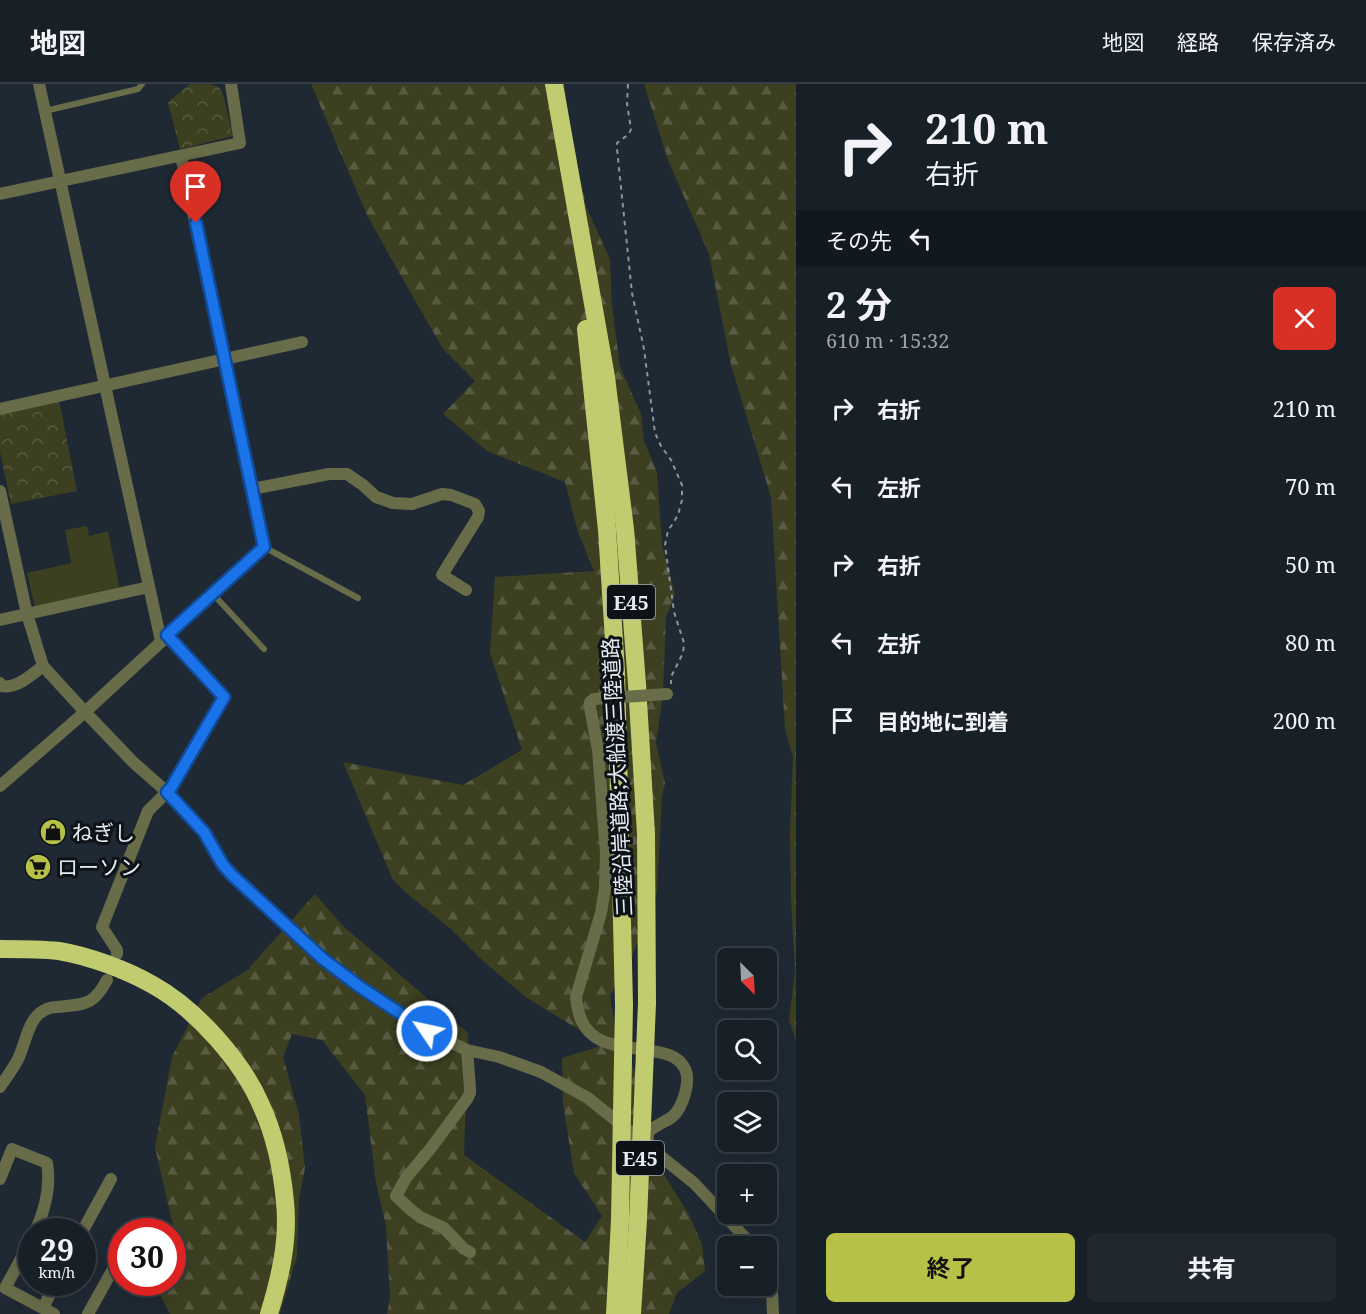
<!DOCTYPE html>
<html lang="ja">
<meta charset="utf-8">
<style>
:root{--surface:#171f27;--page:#20272f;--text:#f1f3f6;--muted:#9ea2a7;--line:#363d44;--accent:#b7c148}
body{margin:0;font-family:"Noto Serif","Noto Sans JP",serif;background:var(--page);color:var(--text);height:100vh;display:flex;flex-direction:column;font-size:22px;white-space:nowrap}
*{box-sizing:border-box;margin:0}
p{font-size:20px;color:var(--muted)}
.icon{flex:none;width:33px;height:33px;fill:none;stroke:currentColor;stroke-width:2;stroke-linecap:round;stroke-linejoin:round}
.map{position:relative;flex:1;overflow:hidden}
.details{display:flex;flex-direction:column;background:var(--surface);width:570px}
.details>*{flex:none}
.hud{background:#171f27;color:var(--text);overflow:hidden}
.needle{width:39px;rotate:156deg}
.fabs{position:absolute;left:717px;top:864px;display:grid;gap:12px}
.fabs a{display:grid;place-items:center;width:60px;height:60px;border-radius:9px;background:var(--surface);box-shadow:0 6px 24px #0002,0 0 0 2px var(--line);font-size:30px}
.speed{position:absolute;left:18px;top:1134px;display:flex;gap:12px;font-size:30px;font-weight:700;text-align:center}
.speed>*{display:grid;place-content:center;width:78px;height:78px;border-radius:50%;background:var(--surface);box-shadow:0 6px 24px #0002,0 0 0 2px var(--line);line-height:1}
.speed small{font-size:15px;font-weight:400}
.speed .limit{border:9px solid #d22;background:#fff;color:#111}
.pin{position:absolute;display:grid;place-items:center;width:51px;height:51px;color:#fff;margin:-62px -26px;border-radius:50% 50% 50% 0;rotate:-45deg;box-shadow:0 0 6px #0007}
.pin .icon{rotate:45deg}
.me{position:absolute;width:66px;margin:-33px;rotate:304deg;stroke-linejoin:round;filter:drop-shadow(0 0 4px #0008)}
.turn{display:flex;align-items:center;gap:21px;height:126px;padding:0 30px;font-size:27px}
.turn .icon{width:78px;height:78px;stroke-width:2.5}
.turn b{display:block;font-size:42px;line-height:51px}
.then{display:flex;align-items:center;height:57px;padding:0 30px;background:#0003;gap:12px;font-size:22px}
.round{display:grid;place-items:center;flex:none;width:63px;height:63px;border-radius:9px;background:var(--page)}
.headline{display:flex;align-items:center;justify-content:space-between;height:102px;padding:0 30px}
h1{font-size:36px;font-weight:700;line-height:45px}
.button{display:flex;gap:12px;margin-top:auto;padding:12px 30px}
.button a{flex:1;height:69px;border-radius:9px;background:var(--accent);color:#111;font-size:24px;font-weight:700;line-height:69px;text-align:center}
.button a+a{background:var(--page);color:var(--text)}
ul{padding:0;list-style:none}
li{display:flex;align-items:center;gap:18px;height:78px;padding:0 30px}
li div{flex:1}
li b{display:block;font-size:22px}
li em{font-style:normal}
header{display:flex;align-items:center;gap:36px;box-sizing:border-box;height:84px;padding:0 30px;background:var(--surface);border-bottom:2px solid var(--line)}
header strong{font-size:28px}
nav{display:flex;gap:33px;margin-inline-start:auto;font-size:21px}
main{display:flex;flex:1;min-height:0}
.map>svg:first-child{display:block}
</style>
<header>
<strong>地図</strong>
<nav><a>地図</a><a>経路</a><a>保存済み</a></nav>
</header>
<main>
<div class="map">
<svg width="796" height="1230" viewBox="0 0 796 1230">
<defs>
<pattern id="forest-firs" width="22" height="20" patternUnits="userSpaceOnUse" patternTransform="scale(1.5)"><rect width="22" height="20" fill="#3c3f20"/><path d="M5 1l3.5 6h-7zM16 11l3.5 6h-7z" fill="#585b41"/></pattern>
<pattern id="park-crowns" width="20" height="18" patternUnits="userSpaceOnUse" patternTransform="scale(1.5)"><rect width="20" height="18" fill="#3c3f20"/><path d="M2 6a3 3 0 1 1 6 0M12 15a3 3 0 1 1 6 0" fill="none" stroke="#585b41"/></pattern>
</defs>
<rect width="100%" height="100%" fill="#1f2934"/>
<path fill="#3c3f20" d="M87,442L89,452L108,447L120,506L35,524L27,489L71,479L65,446Z"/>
<g fill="url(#forest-firs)">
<path d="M311,0H564L570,45L586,122L610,176L612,222L620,283L641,330L644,357L657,388L662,461L675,511L666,533L663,610L656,659L665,699L662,712L657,808L631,875L610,912L615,943L641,1001L639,1039L656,1078L688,1129L702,1160L705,1187L677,1209L669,1230H387L390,1214L386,1142L376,1099L365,1011L322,956L292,950L283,973L299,1031L305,1084L299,1115L297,1172L280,1230H170L154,1199L172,1198V1151L174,1146L155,1063L172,973L202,914L251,884H249L315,810L343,842L468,949L464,1071L585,1158L602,1132L574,1089L563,1019L562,974L604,961L527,914L483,877L451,845L410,812L393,796L343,678L463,701L522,666L490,569L495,493L594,487L578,448L565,398L487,367L443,330L475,297L443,265L409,206L367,131Z"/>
<path d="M644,0H796V957L789,936L795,886L791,814L790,749L793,673L785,645L771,413L731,281L709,170L668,76Z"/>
</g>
<g fill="url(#park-crowns)">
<path d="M190,0H209L219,3L223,11L233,52L180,65L168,18Z"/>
<path d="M59,316L77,407L11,420L0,368V328Z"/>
</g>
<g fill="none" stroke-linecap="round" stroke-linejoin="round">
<path stroke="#8b939c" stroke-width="2" stroke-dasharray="4.5 4.5" stroke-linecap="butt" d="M628,0L627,20L631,45L629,50L617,59V65L632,209L644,265L655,349L661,362L671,376L682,401V416L678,431L668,447L665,461L674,528L684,559L683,569L671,593V600"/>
<g stroke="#686c49" stroke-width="6">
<path d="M45,27L138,5L142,0"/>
<path d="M264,463L358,514"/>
<path d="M213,510L264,565"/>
</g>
<g stroke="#686c49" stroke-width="12">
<path d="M39,0L161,557"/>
<path d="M0,110L240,59L231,0"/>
<path d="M0,325L302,258"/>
<path d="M252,405L329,390H347L363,401L376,413L393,419L412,420L442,410L451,411L475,420L479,427L478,433L442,491L466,506"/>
<path d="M0,407L27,530L43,582L85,628L133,678L167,708L196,739L204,748L223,781L233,792L323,875L360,903L427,947L467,966L499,973L541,988L588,1014L694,1099L753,1162"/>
<path d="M0,536L149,503"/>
<path d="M0,599L1,602C17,605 31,591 43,582"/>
<path d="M594,615L590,618V623L598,666L606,769L605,804L601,829L576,913C580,963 613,960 652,967C664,969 677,971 684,983C692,995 683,1024 672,1033C667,1037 652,1043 649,1048C647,1051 648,1057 648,1061"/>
<path d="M0,702L85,628L264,463L181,72"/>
<path d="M117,870V866L102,843L148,727L171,704L224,613L167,551"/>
<path d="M467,966L470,1004V1009L467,1015L431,1064L406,1094L396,1112L410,1125L420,1133L444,1144L464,1165L470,1168"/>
<path d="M0,1003C6,994 13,985 18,975C25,961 28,938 40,929C45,925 51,923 57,923C85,920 93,922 107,896"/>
<path d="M0,1095L12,1065L47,1079C51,1102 45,1126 35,1148"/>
<path d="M82,1148L111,1095"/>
<path d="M32,1155L5,1204L54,1230"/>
<path d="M766,1179C773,1195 772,1213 773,1230"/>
<path d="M43,1224L56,1198"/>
<path d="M88,1230L122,1169"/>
</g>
<g stroke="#c1cb6f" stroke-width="18">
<path d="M554,0L606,293L625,445L637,600L646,750L647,919"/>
<path d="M586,245L607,446L616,588L624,921"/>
<path d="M0,865C19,865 40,865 59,867C89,872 127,886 153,901C196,925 242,977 261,1021C275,1051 282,1085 285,1118C289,1156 280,1194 269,1230"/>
</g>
<path stroke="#686c49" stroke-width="12" d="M594,615L667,610"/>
<g stroke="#c1cb6f" stroke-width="18">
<path d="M615,1230L620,1136L624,921"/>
<path d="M632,1230L638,1136L647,919"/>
</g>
</g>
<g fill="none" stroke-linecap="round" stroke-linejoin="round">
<defs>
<path id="route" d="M196,139L264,463L167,551L224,613L171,704L167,708L204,748L223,781L233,792L323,875L360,903L427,947"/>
</defs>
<use href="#route" stroke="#114b97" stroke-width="15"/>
<use href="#route" stroke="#1a73e8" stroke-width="10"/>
</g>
<defs>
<symbol id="shop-disc" viewBox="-11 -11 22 22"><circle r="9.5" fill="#b7c148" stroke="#0d1216"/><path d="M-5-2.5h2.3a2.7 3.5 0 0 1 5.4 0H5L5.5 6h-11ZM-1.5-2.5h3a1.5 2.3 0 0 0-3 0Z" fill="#111"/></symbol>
<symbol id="supermarket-disc" viewBox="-11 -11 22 22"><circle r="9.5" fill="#b7c148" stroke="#0d1216"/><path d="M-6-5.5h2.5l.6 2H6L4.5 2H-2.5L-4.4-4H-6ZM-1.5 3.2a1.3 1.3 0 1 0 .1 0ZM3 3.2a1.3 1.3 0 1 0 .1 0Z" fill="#111"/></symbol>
</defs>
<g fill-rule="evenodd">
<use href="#shop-disc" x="38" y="733" width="30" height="30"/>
<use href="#supermarket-disc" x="23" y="768" width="30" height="30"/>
</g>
<g text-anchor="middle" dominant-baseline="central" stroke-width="6" stroke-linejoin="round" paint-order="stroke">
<g fill="#0d1216" stroke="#a5abb1" stroke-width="1.5">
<rect x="607" y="501" width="48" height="34" rx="4.5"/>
<rect x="616" y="1057" width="48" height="34" rx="4.5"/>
</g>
<g font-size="20" font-weight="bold" fill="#e6ecf4">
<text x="631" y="518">E45</text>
<text x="640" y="1074">E45</text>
</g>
<g font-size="21" fill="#e6ecf4" stroke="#0d1216">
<text transform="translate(617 693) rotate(-93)">三陸沿岸道路;大船渡三陸道路</text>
</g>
<g font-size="21" fill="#e6ecf4" stroke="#0d1216" text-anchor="start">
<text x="72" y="748">ねぎし</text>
<text x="57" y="783">ローソン</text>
</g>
</g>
</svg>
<div class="fabs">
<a><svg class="needle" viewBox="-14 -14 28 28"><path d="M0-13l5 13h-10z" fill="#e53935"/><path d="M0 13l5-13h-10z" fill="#9ea2a7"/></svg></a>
<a><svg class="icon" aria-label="search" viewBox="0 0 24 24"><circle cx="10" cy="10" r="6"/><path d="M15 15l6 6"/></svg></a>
<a><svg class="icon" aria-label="layers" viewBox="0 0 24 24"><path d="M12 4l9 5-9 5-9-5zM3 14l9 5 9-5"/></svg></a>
<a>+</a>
<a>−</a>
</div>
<div class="speed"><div>29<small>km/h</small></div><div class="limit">30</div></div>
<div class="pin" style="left:196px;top:139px;background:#d93025"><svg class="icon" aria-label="arrive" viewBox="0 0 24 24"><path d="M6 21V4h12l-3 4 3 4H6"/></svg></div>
<svg class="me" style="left:427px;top:947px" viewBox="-20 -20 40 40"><circle r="17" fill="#1a73e8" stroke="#fff" stroke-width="3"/><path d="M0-11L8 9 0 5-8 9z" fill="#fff"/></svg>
</div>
<section class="details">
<div class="hud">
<div class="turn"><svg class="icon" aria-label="right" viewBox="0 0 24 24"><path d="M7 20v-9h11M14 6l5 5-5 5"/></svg><div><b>210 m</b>右折</div></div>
<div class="then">その先<svg class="icon" aria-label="left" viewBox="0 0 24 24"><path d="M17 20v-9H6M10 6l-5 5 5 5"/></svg></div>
</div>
<div class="headline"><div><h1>2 分</h1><p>610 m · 15:32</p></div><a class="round" style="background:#d93025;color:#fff"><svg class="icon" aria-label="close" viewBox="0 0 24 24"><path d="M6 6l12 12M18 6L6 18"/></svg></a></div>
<ul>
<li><svg class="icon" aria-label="right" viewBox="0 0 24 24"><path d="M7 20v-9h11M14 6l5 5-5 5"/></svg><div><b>右折</b></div><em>210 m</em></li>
<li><svg class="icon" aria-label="left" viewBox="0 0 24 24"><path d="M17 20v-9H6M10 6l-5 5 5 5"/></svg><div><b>左折</b></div><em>70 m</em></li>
<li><svg class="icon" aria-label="right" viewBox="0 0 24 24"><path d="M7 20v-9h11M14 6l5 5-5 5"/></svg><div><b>右折</b></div><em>50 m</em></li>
<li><svg class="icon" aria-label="left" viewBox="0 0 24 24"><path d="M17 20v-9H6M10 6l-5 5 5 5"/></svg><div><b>左折</b></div><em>80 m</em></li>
<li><svg class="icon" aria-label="arrive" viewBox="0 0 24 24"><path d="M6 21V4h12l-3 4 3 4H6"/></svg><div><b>目的地に到着</b></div><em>200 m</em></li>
</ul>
<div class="button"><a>終了</a><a>共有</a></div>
</section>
</main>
